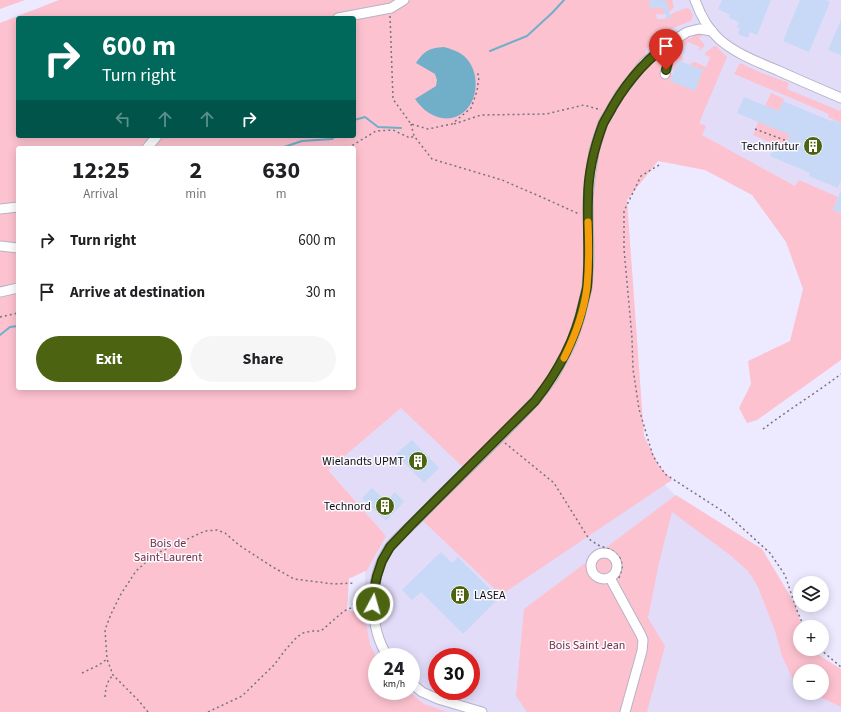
<!DOCTYPE html>
<meta charset="utf-8">
<style>
:root{--surface:#fff;--page:#f6f6f6;--text:#202124;--muted:#757577;--accent:#4c6412}
body{margin:0;font-family:"Source Sans 3",sans-serif;background:var(--page);color:var(--text);height:100vh;display:flex;flex-direction:column;font-size:15px;white-space:nowrap}
*{box-sizing:border-box;margin:0}
p{font-size:13px;color:var(--muted)}
.icon{flex:none;width:22px;height:22px;fill:none;stroke:currentColor;stroke-width:2;stroke-linecap:round;stroke-linejoin:round}
.map{position:relative;flex:1;overflow:hidden}
.sheet{position:absolute;left:16px;top:146px;width:340px;height:244px;display:flex;flex-direction:column;background:var(--surface);border-radius:4px;box-shadow:0 2px 10px #0003}
.sheet>*{flex:none}
.hud{position:absolute;left:16px;top:16px;width:340px;height:122px;border-radius:4px;box-shadow:0 2px 10px #0003;background:#00695c;color:#fff;overflow:hidden}
.tools{position:absolute;left:793px;top:576px;display:grid;gap:8px}
.tools a{display:grid;place-items:center;width:36px;height:36px;border-radius:50%;background:var(--surface);box-shadow:0 2px 10px #0003;font-size:20px}
.speed{position:absolute;left:368px;top:648px;display:flex;gap:8px;font-size:20px;font-weight:700;text-align:center}
.speed>*{display:grid;place-content:center;width:52px;height:52px;border-radius:50%;background:var(--surface);box-shadow:0 2px 10px #0003;line-height:1}
.speed small{font-size:10px;font-weight:400}
.speed .limit{border:6px solid #d22;background:#fff;color:#111}
.pin{position:absolute;display:grid;place-items:center;width:34px;height:34px;color:#fff;margin:-41px -17px;border-radius:50% 50% 50% 0;rotate:-45deg;box-shadow:0 0 4px #0007}
.pin .icon{rotate:45deg}
.me{position:absolute;width:44px;margin:-22px;rotate:6deg;stroke-linejoin:round;filter:drop-shadow(0 0 3px #0008)}
.turn{display:flex;align-items:center;gap:14px;height:84px;padding:0 20px;font-size:18px}
.turn .icon{width:52px;height:52px;stroke-width:2.5}
.turn b{display:block;font-size:28px;line-height:34px}
.lanes{display:flex;align-items:center;height:38px;padding:0 20px;background:#0003;justify-content:center;gap:20px;direction:ltr}
.lanes .off{opacity:.35}
.eta{display:flex;justify-content:space-evenly;align-items:center;height:68px;text-align:center}
.eta b{font-size:24px;font-weight:700;line-height:28px}
.cta{display:flex;gap:8px;margin-top:auto;padding:8px 20px}
.cta a{flex:1;height:46px;border-radius:24px;background:var(--accent);color:#fff;font-size:16px;font-weight:700;line-height:46px;text-align:center}
.cta a+a{background:var(--page);color:var(--text)}
ul{padding:0;list-style:none}
li{display:flex;align-items:center;gap:12px;height:52px;padding:0 20px}
li div{flex:1}
li b{display:block;font-size:15px}
li em{font-style:normal}
.map>svg:first-child{display:block}
</style>
<div class="map">
<svg width="841" height="712" viewBox="0 0 841 712">
<rect width="100%" height="100%" fill="#ede9ff"/>
<path fill="#e2dcf9" fill-rule="evenodd" d="M620,0H841V224L620,94L589,253L656,475L683,504L756,562L800,649H812L814,652L841,670V712H294L365,618V564L386,536L328,470ZM377,657H411V691H377ZM437,657H471V691H437ZM800,671H822V693H800Z"/>
<g fill="#fdc2d0" fill-rule="evenodd">
<path d="M0,0H25L0,9Z"/>
<path d="M59,0H650V2H649L651,8L657,7L658,8L668,7L666,2H665V0H672L674,7C668,14 664,15 656,14L657,19H663L675,12L687,8L690,9L693,16L691,21L668,30L646,49L647,66L669,49V72L673,74L670,81L690,65L691,63L695,62L706,67L710,57L705,55V53L714,46H716L727,57L699,123L706,126L702,135L795,186L799,180L838,197L833,210L841,213V360L757,420L747,423L739,408L751,384L748,361L790,341L803,289L786,242L752,195L705,170L658,161L627,200L644,436L659,466L672,480L501,595L422,520L469,473L401,408L328,470L386,536L367,570L353,577L349,578L347,610L359,612L365,618L370,645L377,658V691H408L424,704L448,712H0V23ZM18,18H354V136H18ZM18,148H354V388H18Z"/>
<path d="M697,34H704L699,38L705,46L698,51L700,47L688,42L686,46L682,44L678,55L683,57V59L682,62L678,61L674,71L669,67L676,44L685,38L689,39Z"/>
<path d="M740,63L757,71L789,83L787,89L840,111L841,109V123L828,117L829,114L734,74Z"/>
<path d="M771,93L784,99L779,111L765,106Z"/>
<path d="M756,116L790,135L784,148L753,135L758,122L754,120Z"/>
<path d="M676,495L762,549L795,604L802,627H800V649H809L841,669V707L812,693H822V671H800V687L796,686L782,656L775,631L758,587L748,571L730,555L672,512L659,563L648,618L665,646L647,712H527L516,696L524,609Z"/>
</g>
<path fill="#71afc9" d="M444,47C451,49 458,51 464,56C478,68 480,94 467,109C450,127 427,117 415,99L436,86L437,80L435,74L416,63C424,51 429,48 444,47Z"/>
<g fill="none" stroke-linecap="round" stroke-linejoin="round">
<g stroke="#71afc9" stroke-width="2">
<path d="M490,51L527,36L552,13L564,0"/>
<path d="M354,120L365,117L378,127L401,128"/>
<path d="M281,148L302,141L332,139L335,136"/>
<path d="M0,335L10,327L18,326"/>
</g>
</g>
<g fill="#c7d9f6">
<path d="M650,0H665V2L666,1L671,18L667,19L662,7L658,8L657,7L651,9L649,2H650Z"/>
<path d="M722,0H771L757,35L750,32L748,38L738,34L740,28L737,27L739,22L729,18L730,15L718,9Z"/>
<path d="M800,0H826L830,2L809,52L783,41Z"/>
<path d="M841,20V55L828,50Z"/>
<path d="M678,60L703,70L695,91L670,81Z"/>
<path d="M744,97L779,111L783,101L831,121L832,120L841,123V183L840,182L838,188L809,176L810,173L770,156L775,145L784,148L790,135L737,113Z"/>
<path d="M841,190V213L833,210Z"/>
<path d="M412,440L439,468L424,483L396,454Z"/>
<path d="M372,488L386,501L395,492L404,502L390,516H391L386,521L362,498Z"/>
<path d="M441,552L452,563L458,557L499,598L463,634L421,592L412,600L402,590Z"/>
</g>
<g fill="none" stroke-linecap="round" stroke-linejoin="round">
<defs>
<g id="minor">
<path d="M695,0C700,14 708,29 719,39C736,54 758,62 779,71C799,80 820,89 841,98"/>
<path d="M338,18L391,8L404,0"/>
<path d="M665,74L674,40"/>
<path d="M147,148L157,136"/>
<path d="M0,209L18,207"/>
<path d="M0,246L18,248"/>
<path d="M0,292L18,288"/>
<circle cx="604" cy="566" r="13"/>
<path d="M610,578L641,635L643,640L642,651L625,712"/>
<path d="M388,657C368,627 369,577 389,548C392,544 396,540 400,536C411,525 423,514 434,502C468,469 502,436 535,401L552,379L563,359L572,341L580,317L587,288L589,259L588,198L590,179L594,151L603,123L620,94L644,63L665,46L687,32L699,29L712,31"/>
<path d="M411,683L422,692L438,699L482,712"/>
</g>
</defs>
<use href="#minor" stroke="#b7b3c7" stroke-width="11"/>
<g stroke="#767381" stroke-width="1.5" stroke-dasharray="2 3" stroke-linecap="butt">
<path d="M390,16L393,99L411,124L428,129L452,124L471,108L477,91L479,77L477,72"/>
<path d="M411,124L414,136L432,159L502,180L546,199L579,214"/>
<path d="M454,124L481,115L546,114L584,105L601,110"/>
<path d="M755,129L787,141"/>
<path d="M348,148L376,131L393,130L410,138L414,136"/>
<path d="M659,165L641,176L624,211V249L632,338L633,369L639,409L653,456L665,474L727,514L770,553L785,575L796,608L804,627"/>
<path d="M0,317L18,313"/>
<path d="M763,429C788,410 816,393 841,374"/>
<path d="M505,443L554,483L589,539L598,545L611,550L616,554L620,558L622,564V569L619,578"/>
<path d="M820,649L841,667"/>
<path d="M82,673L99,665L107,659"/>
<path d="M105,697C106,687 106,683 113,675"/>
<path d="M148,712L138,700L113,675L107,659L105,630L111,614L121,594L136,571L155,554L205,531L217,530L225,533L239,545L271,566L294,579L334,584L355,583"/>
<path d="M208,712L242,696L274,665L286,649L297,637L303,633L312,631H321L344,611L353,607"/>
</g>
<use href="#minor" stroke="#fff" stroke-width="9"/>
</g>
<g fill="none" stroke-linecap="round" stroke-linejoin="round">
<defs>
<path id="route" d="M373,604V595L377,576L382,561L390,547L410,526L535,401C558,372 575,341 583,304C584,299 586,293 587,287C590,257 587,228 588,199C588,174 594,148 603,124C606,118 610,112 613,106C629,79 648,57 674,40L666,70"/>
</defs>
<use href="#route" stroke="#31410c" stroke-width="10"/>
<use href="#route" stroke="#4c6412" stroke-width="7"/>
<path stroke="#f59e0b" stroke-width="7" d="M564,358C575,336 584,312 587,287C589,266 589,244 588,222"/>
</g>
<defs>
<symbol id="building-disc" viewBox="-11 -11 22 22"><circle r="9.5" fill="#4c6412" stroke="#faf9fd"/><path d="M-4-6H4V6H1V3H-1V6H-4ZM-2.5-4.3h1.7v1.8h-1.7ZM.8-4.3h1.7v1.8H.8ZM-2.5-1h1.7V.8h-1.7ZM.8-1h1.7V.8H.8Z" fill="#fff"/></symbol>
</defs>
<g fill-rule="evenodd">
<use href="#building-disc" x="802" y="135" width="22" height="22"/>
<use href="#building-disc" x="407" y="450" width="22" height="22"/>
<use href="#building-disc" x="374" y="495" width="22" height="22"/>
<use href="#building-disc" x="449" y="584" width="22" height="22"/>
</g>
<g text-anchor="middle" dominant-baseline="central" stroke-width="3" stroke-linejoin="round" paint-order="stroke">
<g font-size="12" fill="#100e15" stroke="#faf9fd" text-anchor="end">
<text x="799" y="146">Technifutur</text>
<text x="404" y="461">Wielandts UPMT</text>
<text x="371" y="506">Technord</text>
<text x="474" y="595" text-anchor="start">LASEA</text>
</g>
<g font-size="12" fill="#752d44" stroke="#faf9fd">
<text x="168" y="543">Bois de<tspan x="168" dy="14">Saint-Laurent</tspan></text>
<text x="587" y="645">Bois Saint Jean</text>
</g>
</g>
</svg>
<div class="tools">
<a><svg class="icon" aria-label="layers" viewBox="0 0 24 24"><path d="M12 4l9 5-9 5-9-5zM3 14l9 5 9-5"/></svg></a>
<a>+</a>
<a>−</a>
</div>
<div class="speed"><div>24<small>km/h</small></div><div class="limit">30</div></div>
<div class="pin" style="left:666px;top:70px;background:#d93025"><svg class="icon" aria-label="arrive" viewBox="0 0 24 24"><path d="M6 21V4h12l-3 4 3 4H6"/></svg></div>
<svg class="me" style="left:373px;top:604px" viewBox="-20 -20 40 40"><circle r="17" fill="#4c6412" stroke="#fff" stroke-width="3"/><path d="M0-11L8 9 0 5-8 9z" fill="#fff"/></svg>
<div class="hud">
<div class="turn"><svg class="icon" aria-label="right" viewBox="0 0 24 24"><path d="M7 20v-9h11M14 6l5 5-5 5"/></svg><div><b>600 m</b>Turn right</div></div>
<div class="lanes"><svg class="icon off" aria-label="left" viewBox="0 0 24 24"><path d="M17 20v-9H6M10 6l-5 5 5 5"/></svg><svg class="icon off" aria-label="ahead" viewBox="0 0 24 24"><path d="M12 20V5M6 11l6-6 6 6"/></svg><svg class="icon off" aria-label="ahead" viewBox="0 0 24 24"><path d="M12 20V5M6 11l6-6 6 6"/></svg><svg class="icon" aria-label="right" viewBox="0 0 24 24"><path d="M7 20v-9h11M14 6l5 5-5 5"/></svg></div>
</div>
<section class="sheet">
<div class="eta">
<div><b>12:25</b><p>Arrival</p></div>
<div><b>2</b><p>min</p></div>
<div><b>630</b><p>m</p></div>
</div>
<ul>
<li><svg class="icon" aria-label="right" viewBox="0 0 24 24"><path d="M7 20v-9h11M14 6l5 5-5 5"/></svg><div><b>Turn right</b></div><em>600 m</em></li>
<li><svg class="icon" aria-label="arrive" viewBox="0 0 24 24"><path d="M6 21V4h12l-3 4 3 4H6"/></svg><div><b>Arrive at destination</b></div><em>30 m</em></li>
</ul>
<div class="cta"><a>Exit</a><a>Share</a></div>
</section>
</div>
